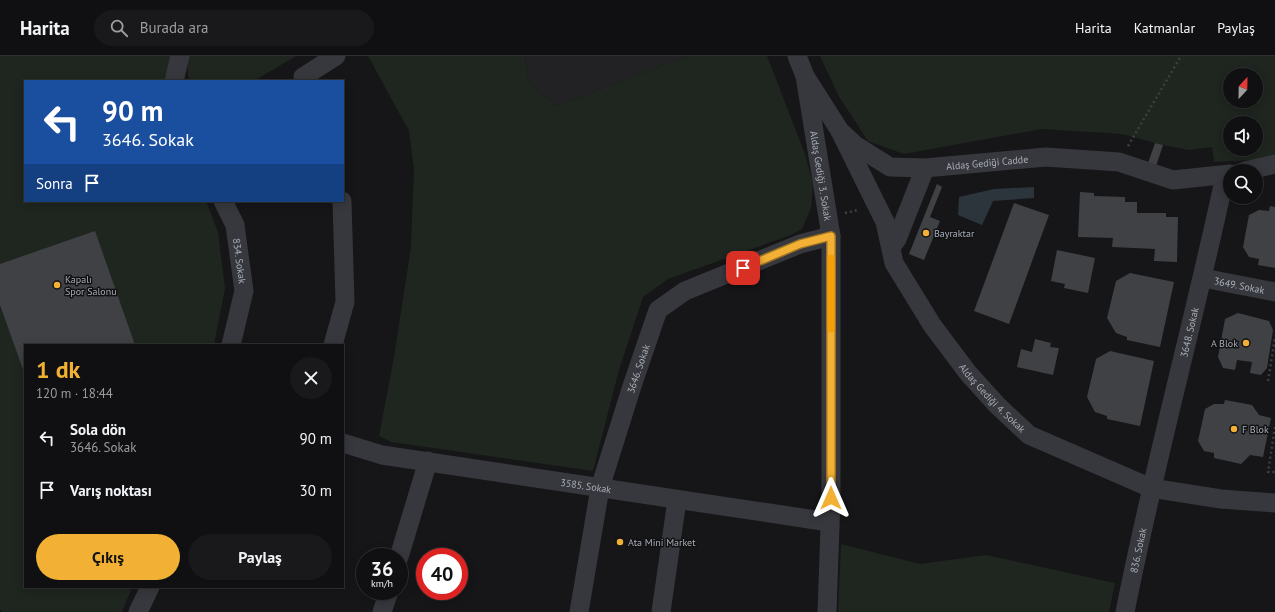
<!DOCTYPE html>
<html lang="tr">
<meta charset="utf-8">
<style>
:root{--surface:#101012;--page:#19191b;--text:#f1f3f6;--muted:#9c9d9f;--line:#303032;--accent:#f2b134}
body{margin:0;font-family:"PT Sans",sans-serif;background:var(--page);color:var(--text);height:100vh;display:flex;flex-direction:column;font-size:15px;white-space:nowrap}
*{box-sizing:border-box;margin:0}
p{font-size:13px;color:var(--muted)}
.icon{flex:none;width:22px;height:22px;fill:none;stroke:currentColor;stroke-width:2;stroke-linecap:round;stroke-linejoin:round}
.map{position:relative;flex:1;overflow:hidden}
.sheet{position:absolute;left:24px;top:288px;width:320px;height:244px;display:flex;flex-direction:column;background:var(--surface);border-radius:0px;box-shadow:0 2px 10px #0003,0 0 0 1px var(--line)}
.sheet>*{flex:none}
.hud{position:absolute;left:24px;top:24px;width:320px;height:122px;border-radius:0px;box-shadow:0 2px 10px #0003,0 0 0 1px var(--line);background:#1a4fa0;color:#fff;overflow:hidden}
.needle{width:26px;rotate:22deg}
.buttons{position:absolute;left:1223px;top:12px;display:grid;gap:8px}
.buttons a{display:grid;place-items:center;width:40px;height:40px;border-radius:50%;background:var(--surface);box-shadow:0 2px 10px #0003,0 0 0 1px var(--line);font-size:20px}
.speed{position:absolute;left:356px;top:492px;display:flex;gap:8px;font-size:20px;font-weight:700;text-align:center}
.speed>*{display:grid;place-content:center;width:52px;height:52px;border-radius:50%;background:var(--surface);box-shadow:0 2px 10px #0003,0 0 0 1px var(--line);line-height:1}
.speed small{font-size:10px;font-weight:400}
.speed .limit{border:6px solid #d22;background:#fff;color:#111}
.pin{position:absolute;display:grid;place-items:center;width:34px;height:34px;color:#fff;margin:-17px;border-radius:8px;box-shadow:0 2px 6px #0006}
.me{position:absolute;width:44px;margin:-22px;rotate:0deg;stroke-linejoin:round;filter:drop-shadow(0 0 3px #0008)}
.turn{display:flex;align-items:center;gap:14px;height:84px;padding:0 12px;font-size:18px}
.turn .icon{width:52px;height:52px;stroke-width:2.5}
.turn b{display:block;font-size:28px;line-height:34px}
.then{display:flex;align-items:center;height:38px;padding:0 12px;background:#0003;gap:8px;font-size:15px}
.round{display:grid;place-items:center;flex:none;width:42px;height:42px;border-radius:21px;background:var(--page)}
.summary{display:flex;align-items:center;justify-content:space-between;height:68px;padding:0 12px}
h1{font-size:24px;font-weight:800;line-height:30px;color:var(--accent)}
.primary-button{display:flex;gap:8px;margin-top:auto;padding:8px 12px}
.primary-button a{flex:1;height:46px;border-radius:24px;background:var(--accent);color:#111;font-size:16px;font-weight:800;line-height:46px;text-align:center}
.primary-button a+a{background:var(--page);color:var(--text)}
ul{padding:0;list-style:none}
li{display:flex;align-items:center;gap:12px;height:52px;padding:0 12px}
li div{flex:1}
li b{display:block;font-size:15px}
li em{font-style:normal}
header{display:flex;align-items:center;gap:24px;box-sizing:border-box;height:56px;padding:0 20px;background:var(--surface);border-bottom:1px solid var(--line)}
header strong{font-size:19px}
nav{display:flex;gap:22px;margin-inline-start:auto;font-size:14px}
.search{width:280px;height:36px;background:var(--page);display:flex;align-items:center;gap:10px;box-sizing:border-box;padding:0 14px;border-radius:22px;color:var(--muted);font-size:15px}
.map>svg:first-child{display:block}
</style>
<header>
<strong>Harita</strong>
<div class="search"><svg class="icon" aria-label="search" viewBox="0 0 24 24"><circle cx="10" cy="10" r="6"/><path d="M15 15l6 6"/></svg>Burada ara</div>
<nav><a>Harita</a><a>Katmanlar</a><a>Paylaş</a></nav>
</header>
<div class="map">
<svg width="1275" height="556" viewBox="0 0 1275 556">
<rect width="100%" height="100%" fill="#161618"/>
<path fill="#222225" d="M524,0H687L556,50L529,26Z"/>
<g fill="#1e261f" fill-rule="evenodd">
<path d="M0,0H183L179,25H25V145H206L218,176L225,232L214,289H25V531H132L122,556H2L0,553Z"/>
<path d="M188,0H296L254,25H191L188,20Z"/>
<path d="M368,0H524L529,26L556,50L687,0H767L805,98L813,128L811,152L802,173L791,179L668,223L643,241L619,314L593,415L391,386L379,380L394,301L411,191L414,113L409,75Z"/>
<path d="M820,0H1275V103L1214,106L1212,91L1189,94L1163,89L1122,78L1042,73L904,98L868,85L838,39ZM1230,19H1256V45H1230ZM1230,67H1256V93H1230Z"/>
<path d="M841,488L920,508L986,499L1115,527L1109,556H838Z"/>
</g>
<path fill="#2c353c" d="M1034,131V142L993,145L982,169L958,159L959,141L994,133Z"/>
<g fill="#404145">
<path d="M1155,87L1163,89L1156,110L1148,107Z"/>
<path d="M937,128L942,131L930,161L940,165L924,204L909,198Z"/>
<path d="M1080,136L1094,137V140L1125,141V146H1137V157H1166V161H1178L1177,206L1154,205L1155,193L1112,191L1113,182L1078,181Z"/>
<path d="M1014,147L1049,159L1009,268L974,255Z"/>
<path d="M1270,150L1275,151V212L1258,209L1259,203L1249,201L1243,191L1249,159L1259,154L1269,155Z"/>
<path d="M95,175L135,289H25V319L0,249V208Z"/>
<path d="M1057,194L1095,202L1088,237L1064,232L1065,228L1051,225Z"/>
<path d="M1130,217L1174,226L1160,291L1127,284V281L1116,277L1107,262L1116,225Z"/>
<path d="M1238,257L1269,265L1273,274L1267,312L1261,319L1250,317L1252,306L1237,304L1235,314L1223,312L1218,301L1225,263Z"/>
<path d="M1035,283L1051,287L1050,291L1059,292L1053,319L1017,311L1021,293L1032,296Z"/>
<path d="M1110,295L1154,305L1140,370L1107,363V360L1095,356L1087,341L1096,303Z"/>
<path d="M1225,344L1252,349L1259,359L1271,362L1263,401L1250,399L1241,408L1214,402V397L1204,395L1198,385L1205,353L1214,348H1224Z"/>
</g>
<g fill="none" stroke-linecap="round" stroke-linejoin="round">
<g stroke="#3d3f44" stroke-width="2.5" stroke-dasharray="2 3" stroke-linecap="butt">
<path d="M1128,90L1181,0"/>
<path d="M845,157L858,154"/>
<path d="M1268,325L1275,282"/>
<path d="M1275,371L1268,416H1275"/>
</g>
<g stroke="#37383d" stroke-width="19">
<path id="s1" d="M797,0L805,20L840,75L855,89L890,111L925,112L1046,101L1119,106L1173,124L1230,118"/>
<path id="s2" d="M805,20L831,180V442L827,556"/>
<path d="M303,21L336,0"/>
<path d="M174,25L180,0"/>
<path id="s3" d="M840,75L885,166L894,207L932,269L968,317L997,349L1029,379L1151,432L1221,443L1275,447"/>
<path d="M1245,115L1275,108"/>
<path id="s4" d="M223,145L235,169L244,235L231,289"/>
<path d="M891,191L897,183L925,112"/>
<path id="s5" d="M1203,222L1275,236"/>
<path d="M333,289L345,246L342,145"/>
<path id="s6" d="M343,387L382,399L829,466"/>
<path d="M399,501L428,405"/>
<path d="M138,556L150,531"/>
<path d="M382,556L389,535"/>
<path id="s7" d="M579,556L600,432L632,330L658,254L685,235L800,188L831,180"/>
<path d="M661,556L677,444"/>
<path id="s8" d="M1125,556C1154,409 1194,265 1225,120"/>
</g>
</g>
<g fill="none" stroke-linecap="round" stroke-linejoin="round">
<defs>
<path id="route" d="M743,212L800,188L831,180V442"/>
</defs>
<use href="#route" stroke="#9d7322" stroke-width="10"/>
<use href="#route" stroke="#f2b134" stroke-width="7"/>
<path stroke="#f59e0b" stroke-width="7" d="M831,202V273"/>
</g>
<g fill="#f2b134" stroke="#111113" stroke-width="1.5">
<circle cx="926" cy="177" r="4"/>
<circle cx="57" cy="229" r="4"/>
<circle cx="1246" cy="287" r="4"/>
<circle cx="1234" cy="373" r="4"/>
<circle cx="620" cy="486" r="4"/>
</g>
<g text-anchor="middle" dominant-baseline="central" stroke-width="3" stroke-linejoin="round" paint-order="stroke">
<g font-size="10" fill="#a8adb8" stroke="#111113">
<text stroke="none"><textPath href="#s1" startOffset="246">Aldaş Gediği Cadde</textPath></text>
<text stroke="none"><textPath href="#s2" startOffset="101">Aldaş Gediği 3. Sokak</textPath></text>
<text stroke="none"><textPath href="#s4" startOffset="63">834. Sokak</textPath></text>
<text stroke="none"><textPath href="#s5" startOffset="37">3649. Sokak</textPath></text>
<text stroke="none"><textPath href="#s8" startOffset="287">3648. Sokak</textPath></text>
<text stroke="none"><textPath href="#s7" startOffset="251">3646. Sokak</textPath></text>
<text stroke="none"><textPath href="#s3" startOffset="311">Aldaş Gediği 4. Sokak</textPath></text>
<text stroke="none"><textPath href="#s6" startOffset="247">3585. Sokak</textPath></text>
<text stroke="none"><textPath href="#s8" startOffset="63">836. Sokak</textPath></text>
</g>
<g font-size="10" fill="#a8adb8" stroke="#111113" text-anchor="start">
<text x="934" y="177">Bayraktar</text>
<text x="65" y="223">Kapalı<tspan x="65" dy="12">Spor Salonu</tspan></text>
<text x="1238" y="287" text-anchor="end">A Blok</text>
<text x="1242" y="373">F Blok</text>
<text x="628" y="486">Ata Mini Market</text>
</g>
</g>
</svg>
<div class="buttons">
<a><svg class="needle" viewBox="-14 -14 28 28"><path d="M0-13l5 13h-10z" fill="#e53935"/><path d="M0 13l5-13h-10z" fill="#9c9d9f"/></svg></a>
<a><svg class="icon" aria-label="sound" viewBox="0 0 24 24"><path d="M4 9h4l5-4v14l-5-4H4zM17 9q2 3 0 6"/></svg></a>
<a><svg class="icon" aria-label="search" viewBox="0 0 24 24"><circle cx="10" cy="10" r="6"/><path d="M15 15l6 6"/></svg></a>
</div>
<div class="speed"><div>36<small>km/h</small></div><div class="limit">40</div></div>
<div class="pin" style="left:743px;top:212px;background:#d93025"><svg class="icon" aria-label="arrive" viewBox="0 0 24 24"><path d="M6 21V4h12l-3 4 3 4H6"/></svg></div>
<svg class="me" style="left:831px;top:442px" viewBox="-20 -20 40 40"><path d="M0-17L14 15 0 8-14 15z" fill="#f2b134" stroke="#fff" stroke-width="4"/></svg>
<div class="hud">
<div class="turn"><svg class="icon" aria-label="left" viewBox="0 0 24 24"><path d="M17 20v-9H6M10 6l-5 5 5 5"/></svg><div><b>90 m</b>3646. Sokak</div></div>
<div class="then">Sonra<svg class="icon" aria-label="arrive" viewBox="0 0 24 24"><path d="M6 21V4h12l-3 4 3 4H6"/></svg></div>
</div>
<section class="sheet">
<div class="summary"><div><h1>1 dk</h1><p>120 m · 18:44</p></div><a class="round"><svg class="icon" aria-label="close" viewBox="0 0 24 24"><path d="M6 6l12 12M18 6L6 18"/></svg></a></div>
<ul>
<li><svg class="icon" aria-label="left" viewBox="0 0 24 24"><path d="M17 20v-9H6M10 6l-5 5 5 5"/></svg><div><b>Sola dön</b><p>3646. Sokak</p></div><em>90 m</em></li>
<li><svg class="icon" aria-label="arrive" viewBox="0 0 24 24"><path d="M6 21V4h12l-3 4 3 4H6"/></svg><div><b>Varış noktası</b></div><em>30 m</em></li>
</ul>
<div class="primary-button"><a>Çıkış</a><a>Paylaş</a></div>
</section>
</div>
